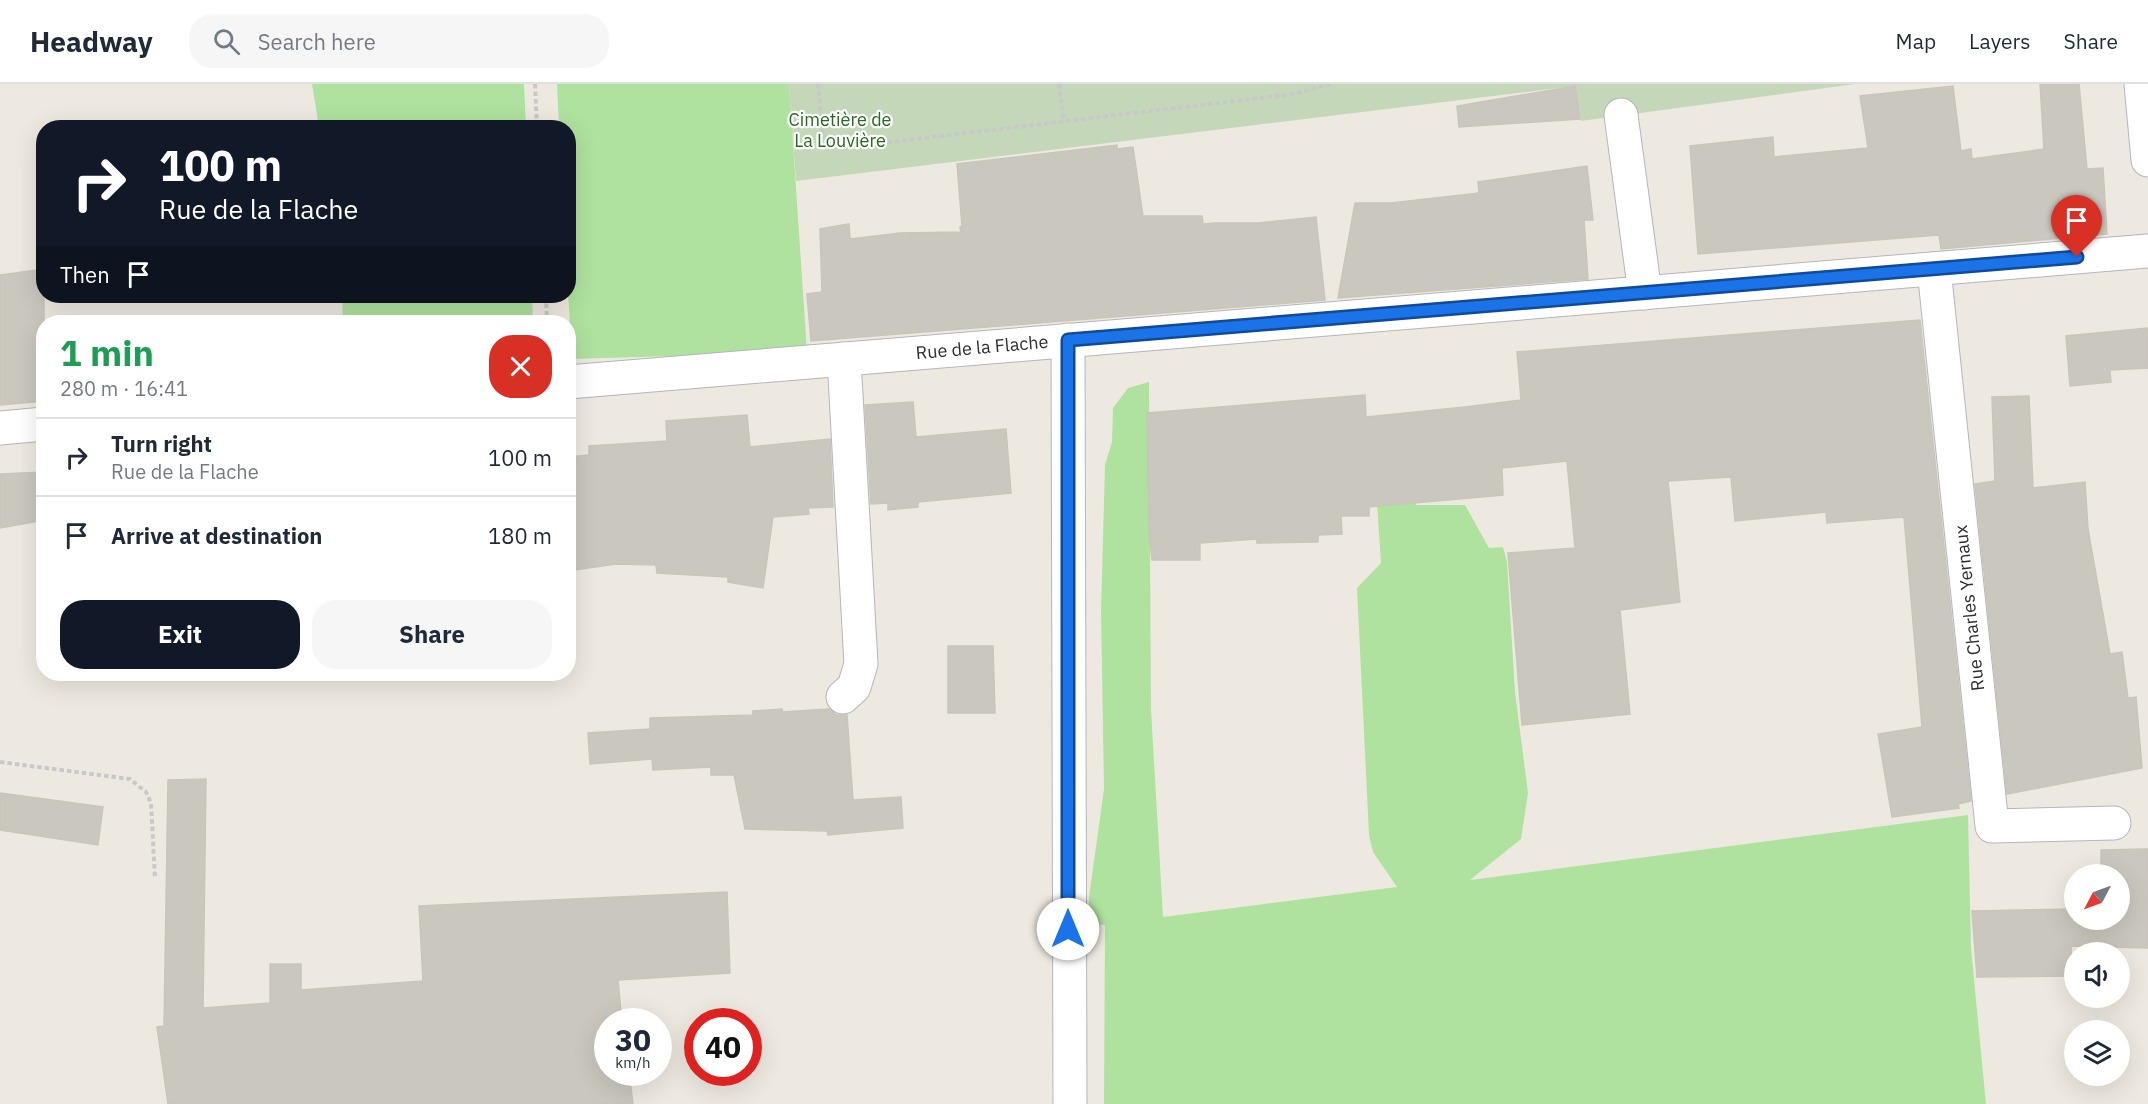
<!DOCTYPE html>
<meta charset="utf-8">
<style>
:root{--surface:#fff;--page:#f6f6f7;--text:#1f2937;--muted:#747a83;--line:#e0e1e3;--accent:#111827}
body{margin:0;font-family:"IBM Plex Sans",sans-serif;background:var(--page);color:var(--text);height:100vh;display:flex;flex-direction:column;font-size:22px;white-space:nowrap}
*{box-sizing:border-box;margin:0}
p{font-size:20px;color:var(--muted)}
.icon{flex:none;width:33px;height:33px;fill:none;stroke:currentColor;stroke-width:2;stroke-linecap:round;stroke-linejoin:round}
.map{position:relative;flex:1;overflow:hidden}
.drawer{position:absolute;left:36px;top:231px;width:540px;height:366px;display:flex;flex-direction:column;background:var(--surface);border-radius:24px;box-shadow:0 6px 24px #0002}
.drawer>*{flex:none}
.top-card{position:absolute;left:36px;top:36px;width:540px;height:183px;border-radius:24px;box-shadow:0 6px 24px #0002;background:#111827;color:#fff;overflow:hidden}
.needle{width:39px;rotate:229deg}
.buttons{position:absolute;left:2064px;top:780px;display:grid;gap:12px}
.buttons a{display:grid;place-items:center;width:66px;height:66px;border-radius:50%;background:var(--surface);box-shadow:0 6px 24px #0002;font-size:30px}
.speed{position:absolute;left:594px;top:924px;display:flex;gap:12px;font-size:30px;font-weight:700;text-align:center}
.speed>*{display:grid;place-content:center;width:78px;height:78px;border-radius:50%;background:var(--surface);box-shadow:0 6px 24px #0002;line-height:1}
.speed small{font-size:15px;font-weight:400}
.speed .limit{border:9px solid #d22;background:#fff;color:#111}
.pin{position:absolute;display:grid;place-items:center;width:51px;height:51px;color:#fff;margin:-62px -26px;border-radius:50% 50% 50% 0;rotate:-45deg;box-shadow:0 0 6px #0007}
.pin .icon{rotate:45deg}
.me{position:absolute;width:66px;margin:-33px;rotate:0deg;stroke-linejoin:round;filter:drop-shadow(0 0 4px #0008)}
.turn{display:flex;align-items:center;gap:21px;height:126px;padding:0 24px;font-size:27px}
.turn .icon{width:78px;height:78px;stroke-width:2.5}
.turn b{display:block;font-size:42px;line-height:51px}
.then{display:flex;align-items:center;height:57px;padding:0 24px;background:#0003;gap:12px;font-size:22px}
.round{display:grid;place-items:center;flex:none;width:63px;height:63px;border-radius:24px;background:var(--page)}
.head{display:flex;align-items:center;justify-content:space-between;height:102px;padding:0 24px}
h1{font-size:36px;font-weight:800;line-height:45px;color:#1e9e55}
.action{display:flex;gap:12px;margin-top:auto;padding:12px 24px}
.action a{flex:1;height:69px;border-radius:24px;background:var(--accent);color:#fff;font-size:24px;font-weight:800;line-height:69px;text-align:center}
.action a+a{background:var(--page);color:var(--text)}
ul{padding:0;list-style:none}
li{display:flex;align-items:center;gap:18px;height:78px;padding:0 24px;border-top:2px solid var(--line)}
li div{flex:1}
li b{display:block;font-size:22px}
li em{font-style:normal}
header{display:flex;align-items:center;gap:36px;box-sizing:border-box;height:84px;padding:0 30px;background:var(--surface);border-bottom:2px solid var(--line)}
header strong{font-size:28px}
nav{display:flex;gap:33px;margin-inline-start:auto;font-size:21px}
.search{width:420px;height:54px;background:var(--page);display:flex;align-items:center;gap:15px;box-sizing:border-box;padding:0 21px;border-radius:24px;color:var(--muted);font-size:22px}
.map>svg:first-child{display:block}
</style>
<header>
<strong>Headway</strong>
<div class="search"><svg class="icon" aria-label="search" viewBox="0 0 24 24"><circle cx="10" cy="10" r="6"/><path d="M15 15l6 6"/></svg>Search here</div>
<nav><a>Map</a><a>Layers</a><a>Share</a></nav>
</header>
<div class="map">
<svg width="2148" height="1020" viewBox="0 0 2148 1020">
<rect width="100%" height="100%" fill="#eee9e0"/>
<g fill="#afe29e">
<path d="M312,0H524L526,43H319Z"/>
<path d="M557,0H789L807,268L572,275L568,208V44L559,43Z"/>
<path d="M342,212H532L533,238H343Z"/>
<path d="M1149,298L1151,625L1163,833L1397,803L1373,768L1369,751L1357,504L1381,479L1373,359L1413,405L1416,421H1465L1489,464L1503,463L1507,478L1515,608L1528,709L1521,755L1470,796L1968,731L1971,864L1986,1020H1104L1105,841L1090,840L1089,813L1104,705L1101,527L1105,381L1112,358L1113,324L1128,304Z"/>
</g>
<path fill="#c4d7b8" d="M789,0H1855L1581,37L1575,2L796,97Z"/>
<g fill="#cac7be" stroke="#cac5b9" stroke-width="1.5">
<path d="M2040,0H2079L2087,85L2103,84L2107,150L1941,165L1939,151L1698,170L1690,62L1773,53L1774,73L1868,64L1860,12L1953,2L1961,67L1971,65L1972,75L2044,65Z"/>
<path d="M1575,2L1580,35L1459,43L1457,22Z"/>
<path d="M1117,61V65L1133,63L1143,132H1202L1203,140L1215,139H1258L1316,133L1325,216L811,257L807,210L822,208L820,145L849,140L850,155L900,149L961,148L960,143L962,142L957,80Z"/>
<path d="M1587,82L1593,136H1584L1588,195L1338,214L1355,119H1391L1479,109L1478,98Z"/>
<path d="M44,185V317L0,321V191Z"/>
<path d="M1920,236L1971,717L1958,720L1959,724L1892,733L1878,650L1922,643L1904,433L1827,439L1826,428L1735,437L1731,393L1668,397L1680,518L1620,526L1630,630L1522,641L1508,469L1575,464L1567,377L1502,384L1503,411L1369,423V432H1341L1342,450L1318,451V458L1257,459V455L1200,459V476H1152L1149,450L1147,329L1365,311L1366,333L1465,323L1521,316L1517,268Z"/>
<path d="M2148,244V284L2110,286L2111,298L2070,302L2066,252Z"/>
<path d="M2029,312L2033,404L2085,398L2088,445L2110,570L2122,568L2128,614L2136,613L2142,684L2007,710L1975,400L1995,397L1992,313Z"/>
<path d="M913,318L916,353L1006,345L1011,409L918,418V423L888,426V419L871,420L865,321Z"/>
<path d="M747,331L750,363L830,355L833,423L808,424L809,430L773,433L763,504L728,498V493L657,489L656,481L616,480L568,487V373L589,371V362L667,357L666,337Z"/>
<path d="M44,388V436L0,444V390Z"/>
<path d="M948,562H993L995,629H948Z"/>
<path d="M782,625V628L829,625L837,631H847L853,716L901,713L903,744L828,751L827,747L745,745L734,691H711V683L653,686L652,675L590,680L588,649L650,645V634L753,631V627Z"/>
<path d="M206,695L203,924L270,919V880H301V906L423,897L419,822L727,808L730,889L618,896L622,938H608V988H629L633,1020H168L157,943L164,942L168,696Z"/>
<path d="M0,709L103,723L98,761L0,746Z"/>
<path d="M2148,765V864L2071,862L2072,892L1977,893L1972,827L2074,825V836H2120V790H2101V766Z"/>
</g>
<g fill="none" stroke-linecap="round" stroke-linejoin="round">
<defs>
<g id="minor">
<path d="M2141,0L2148,76"/>
<path d="M1621,31L1645,209"/>
<path d="M1934,185L1992,742L2114,739"/>
<path d="M1068,256L1070,1020"/>
<path d="M568,298L2148,167"/>
<path d="M0,344L44,340"/>
<path d="M843,613L854,603L861,580L844,275"/>
</g>
</defs>
<use href="#minor" stroke="#b3b5c0" stroke-width="35"/>
<g stroke="#c8c8c8" stroke-width="4" stroke-dasharray="4.5 3" stroke-linecap="butt">
<path d="M535,0L537,44"/>
<path d="M818,0L822,49L836,62L865,61L1294,10L1330,0"/>
<path d="M1059,0L1064,38"/>
<path d="M546,212L547,238"/>
<path d="M0,678L130,695L146,708L151,719L155,795"/>
</g>
<use href="#minor" stroke="#fff" stroke-width="33"/>
</g>
<g fill="none" stroke-linecap="round" stroke-linejoin="round">
<defs>
<path id="route" d="M1068,845V256L2077,173"/>
</defs>
<use href="#route" stroke="#114b97" stroke-width="15"/>
<use href="#route" stroke="#1a73e8" stroke-width="10"/>
</g>
<g text-anchor="middle" dominant-baseline="central" stroke-width="4.5" stroke-linejoin="round" paint-order="stroke">
<g font-size="18" fill="#256a1d" stroke="#fff">
<text x="840" y="35">Cimetière de<tspan x="840" dy="21">La Louvière</tspan></text>
</g>
<g font-size="18" fill="#2d2d2d" stroke="#fff">
<text transform="translate(982 263) rotate(-5)">Rue de la Flache</text>
<text transform="translate(1969 524) rotate(-96)">Rue Charles Yernaux</text>
</g>
</g>
</svg>
<div class="buttons">
<a><svg class="needle" viewBox="-14 -14 28 28"><path d="M0-13l5 13h-10z" fill="#e53935"/><path d="M0 13l5-13h-10z" fill="#747a83"/></svg></a>
<a><svg class="icon" aria-label="sound" viewBox="0 0 24 24"><path d="M4 9h4l5-4v14l-5-4H4zM17 9q2 3 0 6"/></svg></a>
<a><svg class="icon" aria-label="layers" viewBox="0 0 24 24"><path d="M12 4l9 5-9 5-9-5zM3 14l9 5 9-5"/></svg></a>
</div>
<div class="speed"><div>30<small>km/h</small></div><div class="limit">40</div></div>
<div class="pin" style="left:2077px;top:173px;background:#d93025"><svg class="icon" aria-label="arrive" viewBox="0 0 24 24"><path d="M6 21V4h12l-3 4 3 4H6"/></svg></div>
<svg class="me" style="left:1068px;top:845px" viewBox="-20 -20 40 40"><circle r="19" fill="#fff"/><path d="M0-13L10 11 0 6-10 11z" fill="#1a73e8"/></svg>
<div class="top-card">
<div class="turn"><svg class="icon" aria-label="right" viewBox="0 0 24 24"><path d="M7 20v-9h11M14 6l5 5-5 5"/></svg><div><b>100 m</b>Rue de la Flache</div></div>
<div class="then">Then<svg class="icon" aria-label="arrive" viewBox="0 0 24 24"><path d="M6 21V4h12l-3 4 3 4H6"/></svg></div>
</div>
<section class="drawer">
<div class="head"><div><h1>1 min</h1><p>280 m · 16:41</p></div><a class="round" style="background:#d93025;color:#fff"><svg class="icon" aria-label="close" viewBox="0 0 24 24"><path d="M6 6l12 12M18 6L6 18"/></svg></a></div>
<ul>
<li><svg class="icon" aria-label="right" viewBox="0 0 24 24"><path d="M7 20v-9h11M14 6l5 5-5 5"/></svg><div><b>Turn right</b><p>Rue de la Flache</p></div><em>100 m</em></li>
<li><svg class="icon" aria-label="arrive" viewBox="0 0 24 24"><path d="M6 21V4h12l-3 4 3 4H6"/></svg><div><b>Arrive at destination</b></div><em>180 m</em></li>
</ul>
<div class="action"><a>Exit</a><a>Share</a></div>
</section>
</div>
